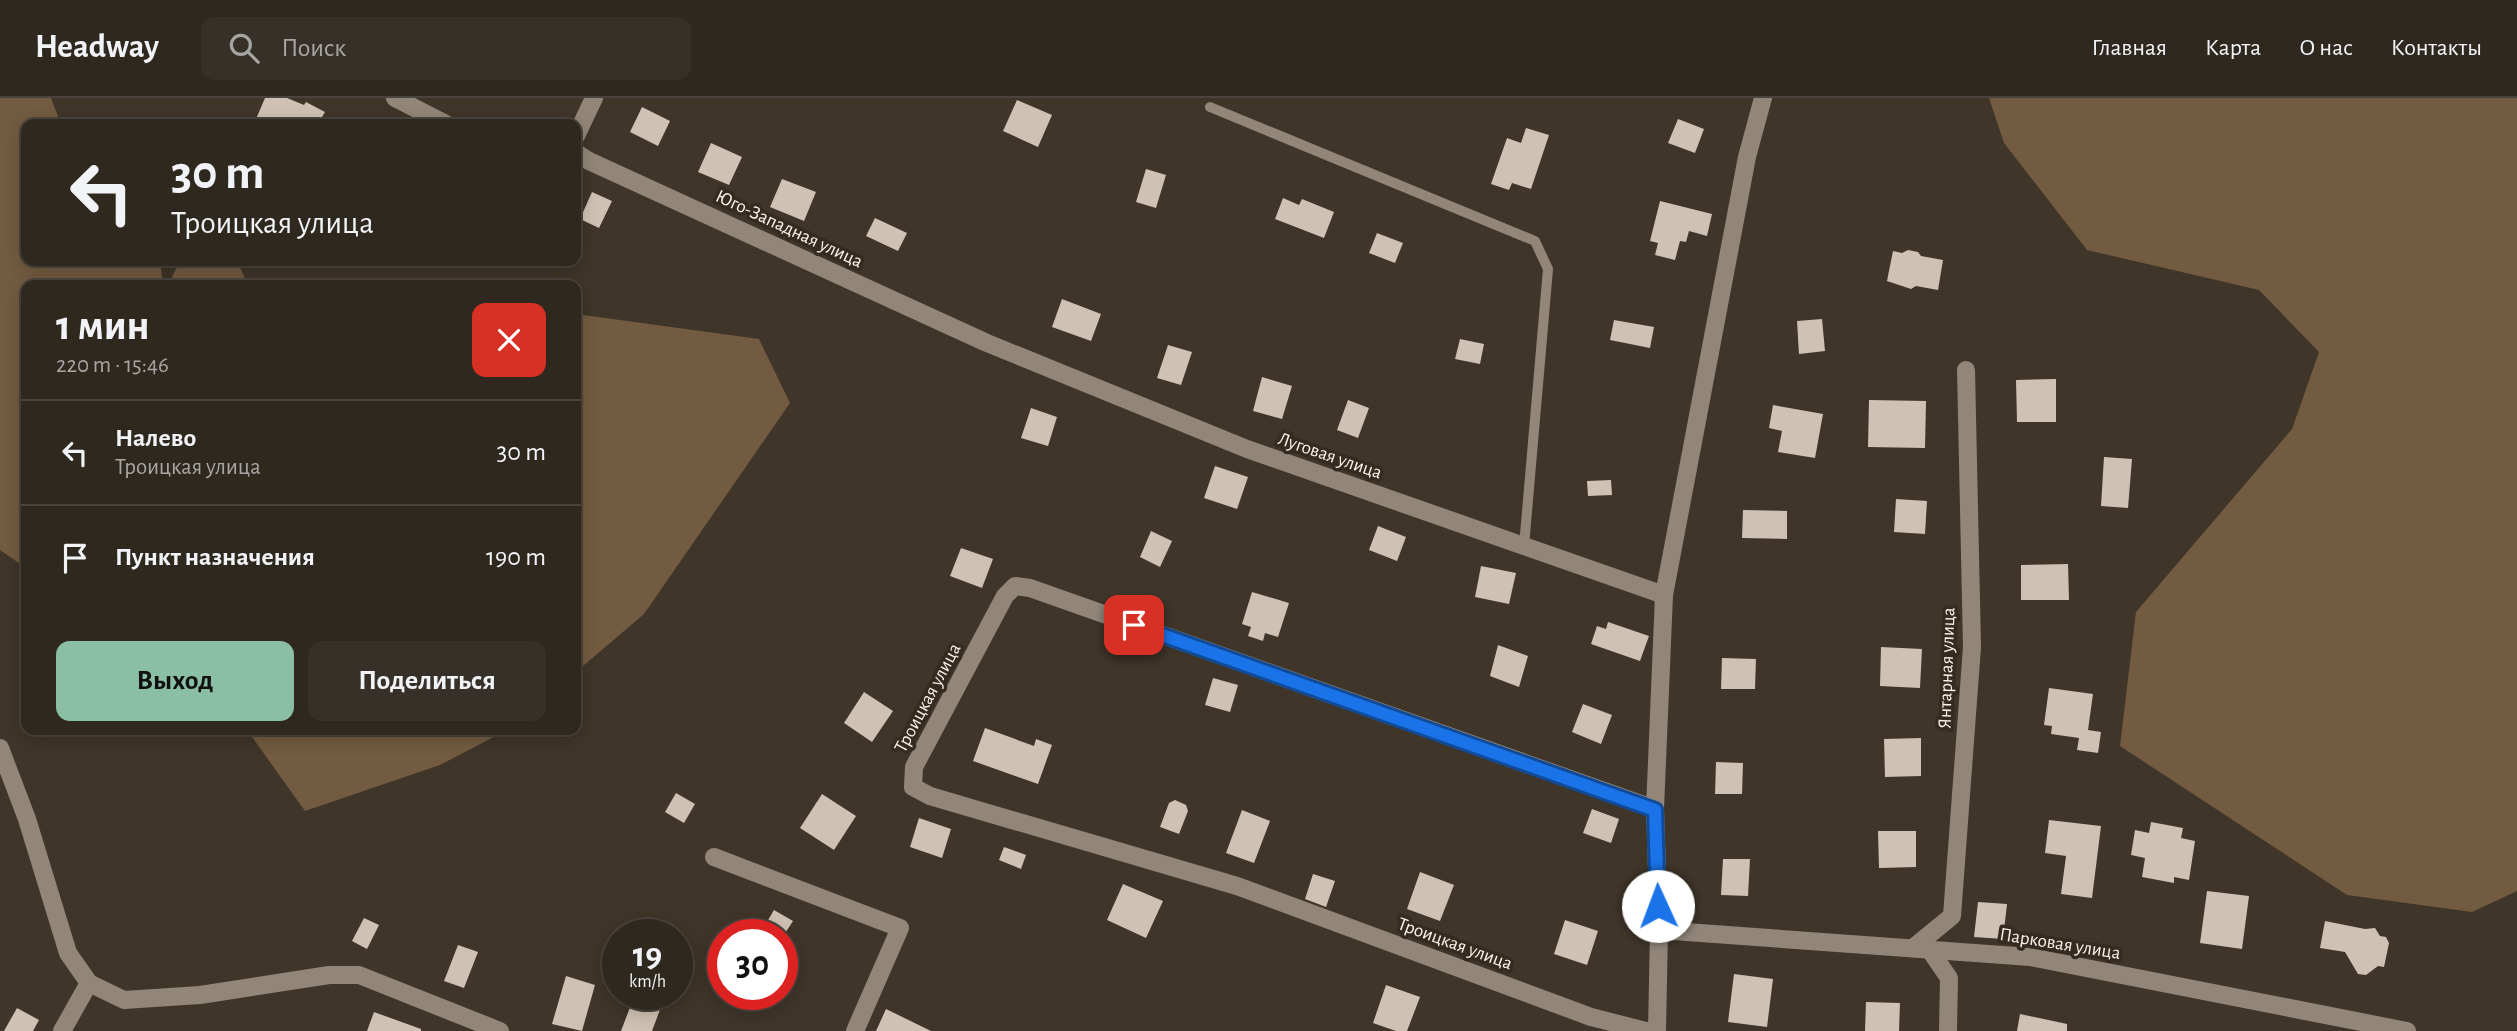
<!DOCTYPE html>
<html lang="ru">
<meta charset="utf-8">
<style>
:root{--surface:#2f281f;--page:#373028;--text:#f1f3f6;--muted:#a7a6a4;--line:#4a443d;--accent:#8abfa5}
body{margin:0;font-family:"Alegreya Sans",sans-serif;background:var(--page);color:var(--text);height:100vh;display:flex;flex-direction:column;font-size:26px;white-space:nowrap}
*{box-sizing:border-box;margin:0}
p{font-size:23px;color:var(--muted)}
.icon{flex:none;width:38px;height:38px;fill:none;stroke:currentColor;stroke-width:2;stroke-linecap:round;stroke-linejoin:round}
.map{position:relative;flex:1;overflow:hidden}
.panel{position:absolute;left:21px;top:182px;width:560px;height:455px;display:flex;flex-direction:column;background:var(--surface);border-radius:14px;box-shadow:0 4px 18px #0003,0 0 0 2px var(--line)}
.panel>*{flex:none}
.top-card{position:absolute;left:21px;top:21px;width:560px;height:147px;border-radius:14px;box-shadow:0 4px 18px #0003,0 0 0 2px var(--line);background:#2f281f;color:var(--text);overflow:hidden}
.speed{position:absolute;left:602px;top:821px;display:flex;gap:14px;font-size:35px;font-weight:700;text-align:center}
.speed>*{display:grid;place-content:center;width:91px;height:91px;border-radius:50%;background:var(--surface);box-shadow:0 4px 18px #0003,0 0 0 2px var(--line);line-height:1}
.speed small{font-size:18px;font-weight:400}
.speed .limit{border:10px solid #d22;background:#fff;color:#111}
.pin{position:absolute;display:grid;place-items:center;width:60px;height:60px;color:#fff;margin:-30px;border-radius:14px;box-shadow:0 4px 10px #0006}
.me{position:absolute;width:77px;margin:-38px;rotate:358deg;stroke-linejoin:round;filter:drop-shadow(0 0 5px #0008)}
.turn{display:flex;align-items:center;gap:24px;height:147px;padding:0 35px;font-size:32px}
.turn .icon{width:91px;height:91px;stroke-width:2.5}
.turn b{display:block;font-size:49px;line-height:60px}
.round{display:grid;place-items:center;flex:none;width:74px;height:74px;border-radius:14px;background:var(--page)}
.headline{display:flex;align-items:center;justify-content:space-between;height:119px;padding:0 35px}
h1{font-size:42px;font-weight:600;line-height:52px}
.primary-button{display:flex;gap:14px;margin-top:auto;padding:14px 35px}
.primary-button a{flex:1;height:80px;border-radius:14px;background:var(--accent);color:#111;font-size:28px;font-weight:600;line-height:80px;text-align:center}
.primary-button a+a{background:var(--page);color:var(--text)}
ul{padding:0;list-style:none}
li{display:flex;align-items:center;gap:21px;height:105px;padding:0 35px;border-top:2px solid var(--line)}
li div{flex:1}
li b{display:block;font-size:26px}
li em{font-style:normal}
header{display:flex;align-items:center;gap:42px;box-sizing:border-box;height:98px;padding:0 35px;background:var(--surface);border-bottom:2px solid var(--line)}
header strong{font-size:33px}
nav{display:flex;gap:38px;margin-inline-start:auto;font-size:24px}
.search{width:490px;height:63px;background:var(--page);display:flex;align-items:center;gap:18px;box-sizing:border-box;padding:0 24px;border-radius:14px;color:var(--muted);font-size:26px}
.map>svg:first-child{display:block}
</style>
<header>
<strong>Headway</strong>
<div class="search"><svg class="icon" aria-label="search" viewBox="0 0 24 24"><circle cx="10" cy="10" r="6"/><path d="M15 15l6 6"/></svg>Поиск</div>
<nav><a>Главная</a><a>Карта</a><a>О нас</a><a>Контакты</a></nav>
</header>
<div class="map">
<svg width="2517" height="933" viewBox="0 0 2517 933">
<rect width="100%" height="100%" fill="#3f3529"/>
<g fill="#725b40">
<path d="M0,0H51L61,26H26V163H160L163,187H26V470L0,452Z"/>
<path d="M1989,0H2517V793L2472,814L2347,797L2120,648L2136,514L2292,331L2319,254L2259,192L2087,152L2004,45Z"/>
<path d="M180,163H237L248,187H168Z"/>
<path d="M576,216L759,241L790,305L644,516L576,574Z"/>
<path d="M247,632H507L440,667L305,713Z"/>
</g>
<g fill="#cfc2b4">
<path d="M265,0H287L304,7L306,4L325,14L318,26H269L256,21Z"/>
<path d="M1017,2L1052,17L1038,49L1003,33Z"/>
<path d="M642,9L670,23L658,48L630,34Z"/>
<path d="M1678,21L1704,31L1695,55L1668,45Z"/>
<path d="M1526,30L1549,37L1531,91L1512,85L1509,92L1491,86L1507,40L1521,45Z"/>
<path d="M711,45L742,59L729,87L698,74Z"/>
<path d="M1146,71L1166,77L1156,110L1136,104Z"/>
<path d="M782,81L816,94L804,123L770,109Z"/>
<path d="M592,94L612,103L599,130L580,121Z"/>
<path d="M1283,100L1299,107L1302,101L1334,114L1324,140L1275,121Z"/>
<path d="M1660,103L1712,116L1707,138L1689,133L1686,144L1680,143L1675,162L1655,157L1658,145L1650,143Z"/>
<path d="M875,120L907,135L898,153L866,138Z"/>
<path d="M1377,135L1403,145L1395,165L1369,155Z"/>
<path d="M1908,152L1918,154L1921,158L1943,162L1938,192L1916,188L1911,191L1887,183L1893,153L1902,155Z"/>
<path d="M1062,201L1101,216L1091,243L1052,229Z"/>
<path d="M1822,221L1825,253L1799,256L1797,223Z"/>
<path d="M1614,222L1654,229L1650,250L1610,242Z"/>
<path d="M1460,241L1484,246L1480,266L1455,261Z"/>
<path d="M1168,247L1192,254L1181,287L1157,280Z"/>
<path d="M1262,279L1292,288L1282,321L1253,313Z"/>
<path d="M2056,281V324H2017L2016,282Z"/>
<path d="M1348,302L1369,310L1358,340L1337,332Z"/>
<path d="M1869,302L1926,303L1925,350L1868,349Z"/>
<path d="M1773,307L1823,316L1815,360L1778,354L1782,333L1769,330Z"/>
<path d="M1031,310L1057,319L1048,348L1021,340Z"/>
<path d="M2104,359L2132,361L2128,410L2101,408Z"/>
<path d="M1215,368L1248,379L1237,411L1204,400Z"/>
<path d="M1611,382L1612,397L1588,398L1587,383Z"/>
<path d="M1896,401L1927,403L1925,436L1894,434Z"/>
<path d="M1743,412L1787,413V441L1742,440Z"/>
<path d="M1378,428L1406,439L1397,463L1369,452Z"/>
<path d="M1151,433L1172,443L1160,469L1140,459Z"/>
<path d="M961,450L993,461L982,490L950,478Z"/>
<path d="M2068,466L2069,502H2021V467Z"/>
<path d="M1481,468L1516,475L1509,506L1475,499Z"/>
<path d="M1252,494L1289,505L1278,539L1265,535L1263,543L1248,538L1251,529L1242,526Z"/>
<path d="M1608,524L1649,538L1640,563L1591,546L1597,528L1606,531Z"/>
<path d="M1498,547L1528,558L1519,589L1490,578Z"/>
<path d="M1881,549L1922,551L1920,590L1880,588Z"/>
<path d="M1722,560L1756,561L1755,591H1721Z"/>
<path d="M1213,580L1238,587L1230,614L1205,607Z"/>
<path d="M2049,590L2093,596L2088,632L2101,634L2098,655L2077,652L2079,640L2051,636L2052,628L2044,627Z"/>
<path d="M864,594L893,613L872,644L844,625Z"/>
<path d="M1583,606L1612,617L1601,646L1572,634Z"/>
<path d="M985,630L1034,648L1036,641L1052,647L1038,686L973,663Z"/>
<path d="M1921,640V678L1885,679L1884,641Z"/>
<path d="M1716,664L1743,665L1742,696H1715Z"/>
<path d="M676,695L695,706L684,725L665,714Z"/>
<path d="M822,696L856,718L834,752L800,730Z"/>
<path d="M1175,702L1186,707L1188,713L1179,736L1160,729L1169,705Z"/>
<path d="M1592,711L1619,721L1611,745L1583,735Z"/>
<path d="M1242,712L1270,723L1254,765L1226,755Z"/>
<path d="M919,720L951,731L942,760L910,749Z"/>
<path d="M2049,722L2101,728L2092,800L2061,796L2066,758L2045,755Z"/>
<path d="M2151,724L2183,730L2181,740L2195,743L2189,782L2174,779V785L2142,779L2145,760L2131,757L2135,732L2149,735Z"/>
<path d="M1878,733H1916V769L1879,770Z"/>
<path d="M1004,749L1026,757L1021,771L999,762Z"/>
<path d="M1723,761H1750L1748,798L1721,797Z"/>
<path d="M1420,774L1454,787L1440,823L1407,811Z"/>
<path d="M1313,776L1335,783L1326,809L1305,801Z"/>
<path d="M1123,786L1163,803L1146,840L1107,822Z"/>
<path d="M2207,793L2249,798L2242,851L2200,845Z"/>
<path d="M1978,804L2007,806L2003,841L1974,839Z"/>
<path d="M774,812L793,823L782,840V836H776L764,829Z"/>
<path d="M364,820L379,827L367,851L352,843Z"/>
<path d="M1565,822L1598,833L1587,867L1554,856Z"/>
<path d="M2325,823L2365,831L2375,830L2380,838L2386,839L2389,845L2384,869L2378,868L2366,877L2358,876L2345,854L2320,850Z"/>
<path d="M458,847L478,854L464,890L444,883Z"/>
<path d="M1734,876L1773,881L1767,929L1728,924Z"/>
<path d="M566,878L595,887L582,933L552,926Z"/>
<path d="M1386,887L1420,899L1407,933H1396L1373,925Z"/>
<path d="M634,899L661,909L652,933H621Z"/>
<path d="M1866,904L1900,905L1899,933H1865Z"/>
<path d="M17,910L39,922L33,933H4Z"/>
<path d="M886,911L931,933H876Z"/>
<path d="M374,914L421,931V933H367Z"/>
<path d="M2020,916L2067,926V933H2017Z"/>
</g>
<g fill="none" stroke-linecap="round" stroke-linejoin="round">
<path stroke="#918678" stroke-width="10" d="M1210,9L1535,143L1548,171L1524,448"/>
<g stroke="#918678" stroke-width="18">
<path d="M395,0L446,26"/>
<path d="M576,38L594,0"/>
<path d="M576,55L589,63L987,245L1247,351L1664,497"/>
<path d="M0,650L27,721L68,855L89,885L124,902L200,897L329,877H359L500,933"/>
<path d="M714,759L900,830L855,933"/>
<path d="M1659,832L2030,859L2407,933"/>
<path d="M1913,850L1952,818L1972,549L1966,272"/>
<path d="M1929,851L1949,880L1948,933"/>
<path d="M62,933L89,885"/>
<path d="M1646,933L1591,919L1237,788L930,698L913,689L914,669L1005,498L1015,488L1030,490L1655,711"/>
<path d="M1657,933L1659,832L1655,711L1664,497L1747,59L1763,0"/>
</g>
</g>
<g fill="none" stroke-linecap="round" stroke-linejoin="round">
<defs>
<path id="route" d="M1134,527L1655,712L1658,808"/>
</defs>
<use href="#route" stroke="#114b97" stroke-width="18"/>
<use href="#route" stroke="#1a73e8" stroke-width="12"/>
</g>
<g text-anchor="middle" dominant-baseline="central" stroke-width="7" stroke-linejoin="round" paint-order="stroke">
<g font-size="19" fill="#faf3ec" stroke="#352b20">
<text transform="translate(789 131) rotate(25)">Юго-Западная улица</text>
<text transform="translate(1330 358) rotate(19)">Луговая улица</text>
<text transform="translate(1947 570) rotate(-88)">Янтарная улица</text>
<text transform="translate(928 600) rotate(-62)">Троицкая улица</text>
<text transform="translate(1455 846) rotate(20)">Троицкая улица</text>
<text transform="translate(2060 846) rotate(9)">Парковая улица</text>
</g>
</g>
</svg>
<div class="speed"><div>19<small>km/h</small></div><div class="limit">30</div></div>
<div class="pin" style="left:1134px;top:527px;background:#d93025"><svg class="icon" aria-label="arrive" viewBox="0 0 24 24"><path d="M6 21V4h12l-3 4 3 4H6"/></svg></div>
<svg class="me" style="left:1658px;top:808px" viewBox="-20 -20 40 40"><circle r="19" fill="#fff"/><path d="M0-13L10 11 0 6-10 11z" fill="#1a73e8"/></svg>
<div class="top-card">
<div class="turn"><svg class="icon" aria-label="left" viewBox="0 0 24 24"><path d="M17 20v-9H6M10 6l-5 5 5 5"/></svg><div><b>30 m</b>Троицкая улица</div></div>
</div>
<section class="panel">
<div class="headline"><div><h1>1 мин</h1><p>220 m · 15:46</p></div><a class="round" style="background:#d93025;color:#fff"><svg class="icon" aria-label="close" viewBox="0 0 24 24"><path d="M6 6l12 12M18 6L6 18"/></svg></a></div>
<ul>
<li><svg class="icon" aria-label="left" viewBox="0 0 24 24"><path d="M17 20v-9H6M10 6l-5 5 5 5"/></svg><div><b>Налево</b><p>Троицкая улица</p></div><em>30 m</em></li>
<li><svg class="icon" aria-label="arrive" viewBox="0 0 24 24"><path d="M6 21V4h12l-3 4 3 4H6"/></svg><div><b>Пункт назначения</b></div><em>190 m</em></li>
</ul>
<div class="primary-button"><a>Выход</a><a>Поделиться</a></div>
</section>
</div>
